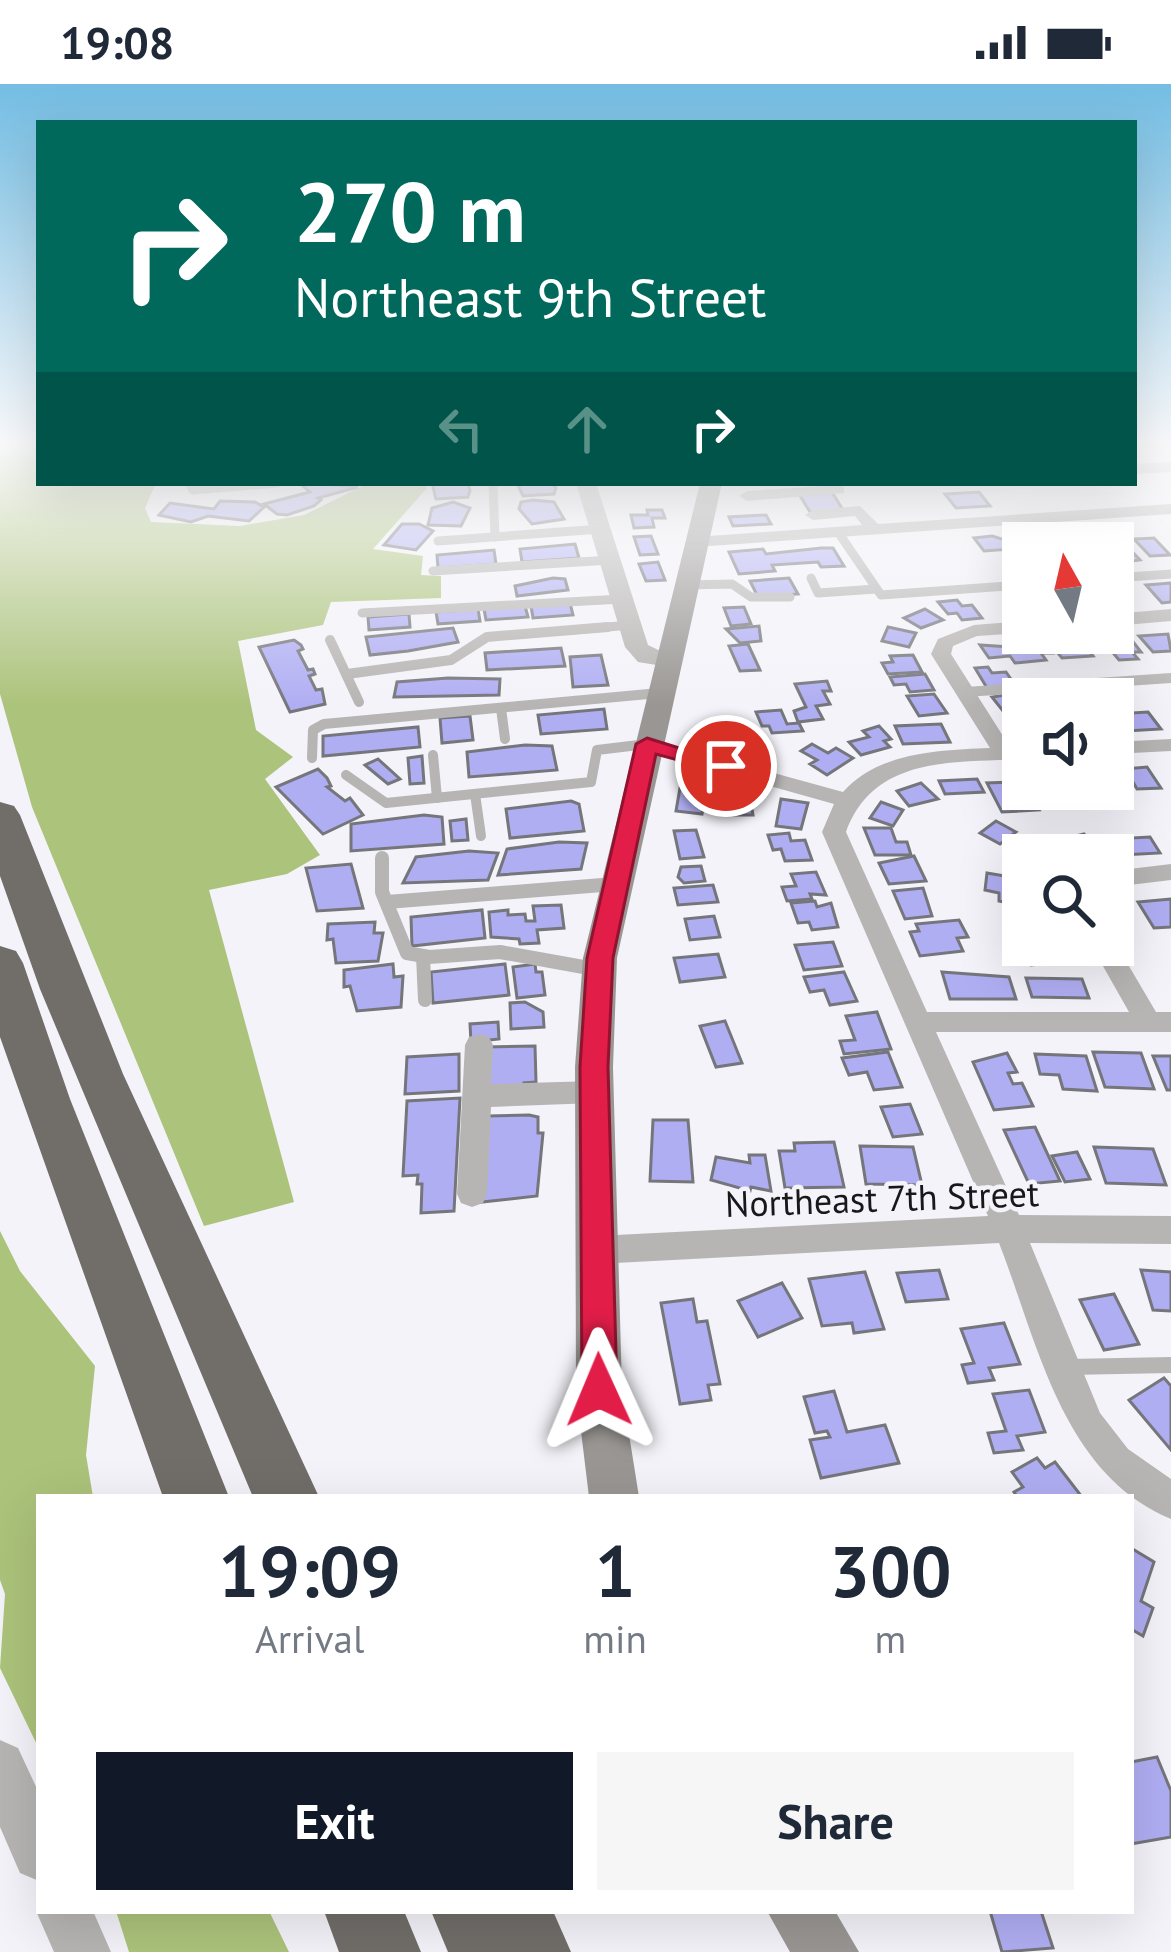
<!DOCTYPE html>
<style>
:root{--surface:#fff;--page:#f6f6f7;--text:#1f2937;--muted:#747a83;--accent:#111827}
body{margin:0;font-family:"PT Sans",sans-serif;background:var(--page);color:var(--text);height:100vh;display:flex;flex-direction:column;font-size:45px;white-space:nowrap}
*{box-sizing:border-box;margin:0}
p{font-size:39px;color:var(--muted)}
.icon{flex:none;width:66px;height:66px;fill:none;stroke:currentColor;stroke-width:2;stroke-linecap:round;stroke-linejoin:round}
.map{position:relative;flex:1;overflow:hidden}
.details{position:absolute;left:36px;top:1410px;width:1098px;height:420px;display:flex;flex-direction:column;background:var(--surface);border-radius:0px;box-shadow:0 12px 48px #0002}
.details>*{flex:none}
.banner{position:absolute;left:36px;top:36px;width:1101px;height:366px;border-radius:0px;box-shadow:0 12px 48px #0002;background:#00695c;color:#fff;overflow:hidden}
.needle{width:78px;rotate:352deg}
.fabs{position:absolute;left:1002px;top:438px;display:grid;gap:24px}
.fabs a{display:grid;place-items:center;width:132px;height:132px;border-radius:0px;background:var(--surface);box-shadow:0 12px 48px #0002;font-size:60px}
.pin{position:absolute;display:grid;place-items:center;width:102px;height:102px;color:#fff;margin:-51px;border:6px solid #fff;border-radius:50%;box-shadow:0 3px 12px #0007}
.me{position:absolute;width:132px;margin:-66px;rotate:359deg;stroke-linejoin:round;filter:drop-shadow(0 0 9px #0008)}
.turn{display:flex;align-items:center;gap:42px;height:252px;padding:0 60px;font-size:54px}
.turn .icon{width:156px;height:156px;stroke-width:2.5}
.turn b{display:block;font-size:84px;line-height:102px}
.lanes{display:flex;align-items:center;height:114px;padding:0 60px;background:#0003;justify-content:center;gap:60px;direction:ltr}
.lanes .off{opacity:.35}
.eta{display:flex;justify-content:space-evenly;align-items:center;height:204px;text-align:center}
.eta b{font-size:72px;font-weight:700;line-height:84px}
.button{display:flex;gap:24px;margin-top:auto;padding:24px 60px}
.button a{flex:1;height:138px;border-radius:0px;background:var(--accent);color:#fff;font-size:48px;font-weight:700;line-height:138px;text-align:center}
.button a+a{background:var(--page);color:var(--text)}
.status{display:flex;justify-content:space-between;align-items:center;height:84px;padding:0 60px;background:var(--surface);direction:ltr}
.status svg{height:33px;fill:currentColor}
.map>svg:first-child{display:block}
</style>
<div class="status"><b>19:08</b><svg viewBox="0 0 49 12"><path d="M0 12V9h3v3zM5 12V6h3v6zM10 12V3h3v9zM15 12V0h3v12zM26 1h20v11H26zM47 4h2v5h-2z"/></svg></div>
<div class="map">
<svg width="1171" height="1868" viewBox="0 0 1171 1868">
<rect width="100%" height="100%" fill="#f3f3f9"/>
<g fill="#acc37b">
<path d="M0,361H39V399H156L145,424L151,438L240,442L304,431L367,400L423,399L427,404L373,465L423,472L421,491L441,492V514L331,518L323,541L238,557L256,646L293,673L265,695L320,771L287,790L209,806L294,1118L204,1142L32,723L0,610Z"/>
<path d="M0,1147L20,1187L95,1282L86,1371L93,1413H39V1665L0,1584L5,1510L0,1496Z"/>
<path d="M116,1827H269L289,1868H129Z"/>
</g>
<g fill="#b0aef3" stroke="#75767b" stroke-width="3">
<path d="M313,399L358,403L318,414L321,416L314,422L287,431L277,430L264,420L310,408L303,402Z"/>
<path d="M432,399H468L470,407L468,413L436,415Z"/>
<path d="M517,399H551L556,404L554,410L523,412Z"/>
<path d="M832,408L843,426L810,428L799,410Z"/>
<path d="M979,408L990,422L956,424L945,410Z"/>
<path d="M533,416L554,418L564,435L532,440L519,425L521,418Z"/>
<path d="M220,417L255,418L264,423L249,437L208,432L191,438L159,431L170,419L214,425Z"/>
<path d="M453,418L470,424L461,442L428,441L432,424Z"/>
<path d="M647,426H662L665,434H652L654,443L634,444L631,431H648Z"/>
<path d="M766,431L771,440L733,442L729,433Z"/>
<path d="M402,440H419L433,447L416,466L384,461Z"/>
<path d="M651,452L658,470L640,471L634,453Z"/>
<path d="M992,452L1005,456L1012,465L984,467L974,454Z"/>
<path d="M1154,454L1170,471L1150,472L1134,455Z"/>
<path d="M1120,455L1140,476L1125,478L1113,459L1105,456Z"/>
<path d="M575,460L579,474L522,478L520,465Z"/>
<path d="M821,464H833L844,482L821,483L818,478L772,481L775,487L739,490L729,468L763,465L766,470Z"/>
<path d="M494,466L496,480L438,484L437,471Z"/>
<path d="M658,478L665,496L646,497L639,480Z"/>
<path d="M553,494L565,495L568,506L517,512L515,502Z"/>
<path d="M789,494L798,510L758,513L750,497Z"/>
<path d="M1171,499V518L1162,519L1146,501Z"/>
<path d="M957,516L962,522L972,521L982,534L962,536L957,529L948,530L938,518Z"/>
<path d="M570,519L573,531L533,534L531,522Z"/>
<path d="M525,522L528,533L486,536L484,525Z"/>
<path d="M744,523L751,540L731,542L724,524Z"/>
<path d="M478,525L480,537L438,540L436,528Z"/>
<path d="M925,525L943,536L921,544L904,534Z"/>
<path d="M409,530L410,543L369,546L368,533Z"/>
<path d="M759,542L761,557L740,559L726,545Z"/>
<path d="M888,543L916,549L909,563L882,557Z"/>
<path d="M453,544L458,558L408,567L370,571L366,553Z"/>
<path d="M1117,550L1122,556L1131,555L1141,568H1132L1138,575L1119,576L1099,552Z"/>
<path d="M1168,550L1171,567L1153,568L1139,552Z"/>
<path d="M1079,554L1093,572L1062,574L1047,556Z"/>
<path d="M294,556L301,561L303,565L298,567L308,586L313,585L315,590L309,592L316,606L322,605L325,620L290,628L259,563Z"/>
<path d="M1041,556L1052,569H1041L1046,576L1015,579L1010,572L989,574L980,561L1026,564L1021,557Z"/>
<path d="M748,560L760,586L740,587L729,562Z"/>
<path d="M561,564L565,582L487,586L485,569Z"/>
<path d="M601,571L608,601L573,603L570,573Z"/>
<path d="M913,571L922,588L888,590L882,579L893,578L890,572Z"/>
<path d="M988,583L992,589L1006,588L1015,601L987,604L975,584Z"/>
<path d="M925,590L934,606L910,608L906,600L894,601L890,593Z"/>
<path d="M448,594L500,595L499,611L394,613L397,598Z"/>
<path d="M827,597L831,607H823L830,620L816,622L823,635L798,638L794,627L806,623L795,600Z"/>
<path d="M1019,609L1023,624L1003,627L992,613Z"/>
<path d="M934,610L947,629L919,632L907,612Z"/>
<path d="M604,625L607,645L541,650L538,631Z"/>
<path d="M781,626L787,640L799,639L803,647L772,649L769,642H762L756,628Z"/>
<path d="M1148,628L1161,645L1126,647L1114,630Z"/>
<path d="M470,632L473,656L442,659L440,634Z"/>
<path d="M941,640L950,658L903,660L895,642Z"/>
<path d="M879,642L891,655L884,657L890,663L861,671L849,658L869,653L863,647Z"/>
<path d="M418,643L420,663L323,672V652Z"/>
<path d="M812,660L828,669L836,664L853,674L827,691L810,680L817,676L801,667Z"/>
<path d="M525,661L552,662L557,686L469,693L467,668Z"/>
<path d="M422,672L424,699L410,700L408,674Z"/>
<path d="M378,675L400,695L388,700L365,681Z"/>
<path d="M1147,683L1161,704L1137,705L1133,698L1121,699L1113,686Z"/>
<path d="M318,685L327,694L331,702L327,703L345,717L350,714L363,731L323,750L276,703Z"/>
<path d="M977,695L984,708L945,710L939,697Z"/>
<path d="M1013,698L1019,709H1030L1039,726L1002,728L987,699Z"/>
<path d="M921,699L938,715L909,722L897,707Z"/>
<path d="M680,704L706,707L702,730L676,727Z"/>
<path d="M718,709H749L753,731H721Z"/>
<path d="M781,715L808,719L801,745L776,742Z"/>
<path d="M571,717L579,720L584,747L510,754L506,725Z"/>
<path d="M881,718L903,726L893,742L870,734Z"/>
<path d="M424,731L442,733L444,760L351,767V740Z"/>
<path d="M466,735L468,756L452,757L450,737Z"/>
<path d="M996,737L1016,748L1000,760L980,749Z"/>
<path d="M864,744H891L896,758H907L911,771H875Z"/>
<path d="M696,746L704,773L680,775L674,747Z"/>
<path d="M789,749L791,757L805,756L812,776L785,777L781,765L773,766L768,751Z"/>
<path d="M1084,750L1102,770L1068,771L1056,757Z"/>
<path d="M1150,753L1160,769L1122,771L1112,755Z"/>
<path d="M559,758L587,759L581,785L498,791L507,765Z"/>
<path d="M469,767L498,769L488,796L403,799L416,773Z"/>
<path d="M914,772L926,797L889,800L879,779Z"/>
<path d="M351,780L363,824L317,827L306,784Z"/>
<path d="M701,782L705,797L684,799L678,793L681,783Z"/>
<path d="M816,788L826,811L810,810L812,815L787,817L782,803L796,802L791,790Z"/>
<path d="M987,789L1023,795V822L999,817V809L985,806Z"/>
<path d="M713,801L718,818L678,821L674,804Z"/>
<path d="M923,804L932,832L905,835L893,807Z"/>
<path d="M1171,815V843L1154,844L1138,818Z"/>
<path d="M815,817L817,823L831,819L838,843L812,846L809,838L798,839L791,819Z"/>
<path d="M561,821L564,844L537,846L539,859L520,860L519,855L491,853L489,828L508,826V831L525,830L526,837H535L533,822Z"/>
<path d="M482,826L485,854L412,862L411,833Z"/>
<path d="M714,832L720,853L690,856L685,835Z"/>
<path d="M959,836L968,853L957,854L963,867L920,872L910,848L919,847L916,840Z"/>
<path d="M375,838L374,849H383L378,877L336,879L333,855L327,856L328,840Z"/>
<path d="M1023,842V861H1065L1074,877L1031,881L1011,843Z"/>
<path d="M833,858L842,882L804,886L795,861Z"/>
<path d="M718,870L725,893L680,898L674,874Z"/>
<path d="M393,880L394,893L403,892L401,923L357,927L350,902L344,903V886Z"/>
<path d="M505,880L509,911L433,919L431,888Z"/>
<path d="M535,880L536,888H542L545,911L517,914L513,883Z"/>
<path d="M844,888L857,917L830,921L824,906L810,908L804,893Z"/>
<path d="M942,888L1009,893L1016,915H950Z"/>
<path d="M1026,894L1082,895L1089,914L1032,913Z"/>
<path d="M525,918L543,928L544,943L511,945L510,919Z"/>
<path d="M877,928L891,965L844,970L840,957L855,956L846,932Z"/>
<path d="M725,937L742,979L716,983L700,942Z"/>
<path d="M498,938L499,955L471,958L470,940Z"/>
<path d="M535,962L536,998L524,999V1006L485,1007L486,963Z"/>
<path d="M888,968L902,1003L874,1006L867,988L849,991L842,974Z"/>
<path d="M1093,968L1141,969L1154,1005L1105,1003Z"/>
<path d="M1007,969L1017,988L1008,989L1013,1000L1022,999L1033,1022L994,1026L973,978Z"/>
<path d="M459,970V1007L405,1010L407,973Z"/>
<path d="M1035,970L1086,972L1097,1007L1063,1005L1059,991L1040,990Z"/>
<path d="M1153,972H1171V1006H1167Z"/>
<path d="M460,1014L454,1127L421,1129L422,1100H417L418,1091L403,1092L407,1017Z"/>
<path d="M910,1020L922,1050L893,1053L881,1023Z"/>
<path d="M529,1031L538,1033V1049H543L537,1112L482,1118L488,1032Z"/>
<path d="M653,1036H688L693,1098L650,1097Z"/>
<path d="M1035,1043L1060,1097L1029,1100L1004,1046Z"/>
<path d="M834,1058L844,1103L785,1104L779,1067H795L794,1059Z"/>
<path d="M860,1062L913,1063L922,1101L866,1100Z"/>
<path d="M1094,1063L1153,1065L1166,1101L1106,1099Z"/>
<path d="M1077,1068L1090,1095L1065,1098L1052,1072Z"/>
<path d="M749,1071H765L771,1107L751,1103L750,1107L711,1096L716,1073L750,1079Z"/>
<path d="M939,1186L948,1215L906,1218L897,1189Z"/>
<path d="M1141,1186L1171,1188V1227L1153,1226Z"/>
<path d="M865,1188L884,1245L854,1249L852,1239L822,1242L809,1195Z"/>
<path d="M782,1199L802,1234L758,1253L738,1217Z"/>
<path d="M1114,1210L1139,1260L1104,1266L1080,1216Z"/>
<path d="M693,1215L697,1238L707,1237L720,1300L708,1301L711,1316L680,1320L661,1219Z"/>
<path d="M1004,1239L1020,1280L989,1284L994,1296L968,1299L962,1281L974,1279L961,1245Z"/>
<path d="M1164,1294L1171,1302V1366L1129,1316Z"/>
<path d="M1029,1306L1045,1348L1017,1352L1023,1366L994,1369L988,1349L1006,1347L993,1310Z"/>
<path d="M834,1307L847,1348L885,1341L899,1379L821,1394L810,1356L830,1353L827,1347L815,1349L804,1313Z"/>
<path d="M1037,1374L1045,1384L1055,1378L1082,1413H1017L1014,1408L1023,1403L1012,1388Z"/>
<path d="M1131,1464L1154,1478L1141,1517L1153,1524L1143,1552L1131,1545Z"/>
<path d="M1157,1673L1171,1707V1753L1131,1760V1678Z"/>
<path d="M990,1827H1041L1053,1864L1002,1868Z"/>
</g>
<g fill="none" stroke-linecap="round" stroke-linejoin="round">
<g stroke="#b7b5b3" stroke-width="9">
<path d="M189,399L193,406L278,399"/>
<path d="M493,399L495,453"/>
<path d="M838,448L881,511L1023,501"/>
<path d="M438,457L601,445"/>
<path d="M433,487L611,476"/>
<path d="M811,494L818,509L876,505"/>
<path d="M1113,494L1171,490"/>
<path d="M685,501L732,500L751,513H790"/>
<path d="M362,529L622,515"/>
<path d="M573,546L630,541"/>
</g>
<g stroke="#b7b5b3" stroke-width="10">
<path d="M330,556L359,618"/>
<path d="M347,590L451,576L487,553L608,543"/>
<path d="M965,608L1171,594"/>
<path d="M501,624L505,655"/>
<path d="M433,671L437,714"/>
<path d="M312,674L313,646L324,640L659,609"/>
<path d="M346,691L386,719L591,698L597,666L647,660"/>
<path d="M475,710L481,752"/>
</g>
<g stroke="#b7b5b3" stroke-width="14">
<path d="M382,774V808L407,869L429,873L500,868L600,886"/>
<path d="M387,818L615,800"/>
<path d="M423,872L425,916"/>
</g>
<path stroke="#b7b5b3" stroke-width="16" d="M1068,1283L1171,1281"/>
<g fill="#b7b5b3" fill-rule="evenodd">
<path d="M1171,378V388L1134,390V380Z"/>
<path d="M838,401L844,403V409L747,417L739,412L747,407Z"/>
<path d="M1171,420V430L695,463L686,458L695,453L862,441L855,432L813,436L805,431L813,426L860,422L878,440Z"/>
<path d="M1171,525V537L1113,542V530Z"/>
<path d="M1023,537V549L977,552L953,562L951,570L1010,663H1023V675C954,679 874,671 846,748L927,928H1129L1091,861H1113V855L1156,928H1171V948H936L1019,1131L1171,1132V1160L1030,1159L1100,1329L1128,1365L1171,1395V1435C1062,1390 1038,1259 999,1159L596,1180L585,1176L580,1166L585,1156L596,1152L988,1132L822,748L834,720L639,665L636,660L647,654L843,708C878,668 940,666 990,664L931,570L938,555L974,541Z"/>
<path d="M1171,655V667L1113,670V658Z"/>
<path d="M1171,780V796L1113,803V787Z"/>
<path d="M479,950L489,953L493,961L491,1000L595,997L605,1000L609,1008L605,1016L595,1019L491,1023L487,1110L483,1119L472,1123L461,1119L457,1110L465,961L469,953Z"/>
</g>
<g fill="#b7b5b3" fill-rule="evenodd">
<path d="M576,399H596L648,561L675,574V584L638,578L625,563Z"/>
<path d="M0,1656L18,1664L39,1709V1797L20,1789L0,1743Z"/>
<path d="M39,1820V1827H93L111,1868H54L36,1827Z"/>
</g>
<g fill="#999693" fill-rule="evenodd">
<path d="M700,399H722L617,874L613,983L622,1306L639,1413H589L576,1306L575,983L583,874Z"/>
<path d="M767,1827H835L859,1868H790Z"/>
</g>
<g fill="#716d69" fill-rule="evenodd">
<path d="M0,718L14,722L20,731L123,990L319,1413H253L40,905L0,792Z"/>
<path d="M0,862L16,867L23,879L70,1015L229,1413H163L0,953Z"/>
<path d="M324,1827H404L421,1868H339Z"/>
<path d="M431,1827H553L571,1868H448Z"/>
</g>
</g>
<linearGradient id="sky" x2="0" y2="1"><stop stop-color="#73bde3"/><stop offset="0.58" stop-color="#fafafc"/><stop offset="1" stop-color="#fafafc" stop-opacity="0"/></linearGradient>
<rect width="1171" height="622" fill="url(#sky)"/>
<path fill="#e11d48" stroke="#92132f" stroke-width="3" d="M647,654L737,682L726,689L656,670L613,874L608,983L617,1306L612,1318L599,1323L587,1318L582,1306L580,983L587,874L636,660Z"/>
<g text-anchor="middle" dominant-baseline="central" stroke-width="9" stroke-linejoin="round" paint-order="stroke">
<g font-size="36" fill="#18181a" stroke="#f3f3f9">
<text transform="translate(882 1114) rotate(-2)">Northeast 7th Street</text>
</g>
</g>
</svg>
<div class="fabs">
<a><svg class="needle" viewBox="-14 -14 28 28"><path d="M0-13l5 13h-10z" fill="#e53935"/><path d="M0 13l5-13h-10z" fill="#747a83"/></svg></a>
<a><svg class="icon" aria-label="sound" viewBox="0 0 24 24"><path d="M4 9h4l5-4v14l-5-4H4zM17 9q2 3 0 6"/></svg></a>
<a><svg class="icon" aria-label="search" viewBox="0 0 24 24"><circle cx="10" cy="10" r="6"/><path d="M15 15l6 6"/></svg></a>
</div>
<div class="pin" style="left:726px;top:682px;background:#d93025"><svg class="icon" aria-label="arrive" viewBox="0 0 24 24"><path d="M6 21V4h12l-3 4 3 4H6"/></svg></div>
<svg class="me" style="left:599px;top:1306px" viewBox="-20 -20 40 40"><path d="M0-17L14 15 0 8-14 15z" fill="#e11d48" stroke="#fff" stroke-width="4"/></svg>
<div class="banner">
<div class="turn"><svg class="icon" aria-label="right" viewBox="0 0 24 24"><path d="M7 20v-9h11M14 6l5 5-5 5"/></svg><div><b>270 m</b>Northeast 9th Street</div></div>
<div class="lanes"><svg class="icon off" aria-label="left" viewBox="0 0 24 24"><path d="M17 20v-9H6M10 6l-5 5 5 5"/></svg><svg class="icon off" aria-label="ahead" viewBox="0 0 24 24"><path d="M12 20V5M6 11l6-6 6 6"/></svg><svg class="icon" aria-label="right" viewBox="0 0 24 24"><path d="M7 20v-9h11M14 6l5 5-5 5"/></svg></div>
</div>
<section class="details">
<div class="eta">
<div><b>19:09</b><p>Arrival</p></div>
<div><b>1</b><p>min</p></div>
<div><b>300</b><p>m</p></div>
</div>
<div class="button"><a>Exit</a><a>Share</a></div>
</section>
</div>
